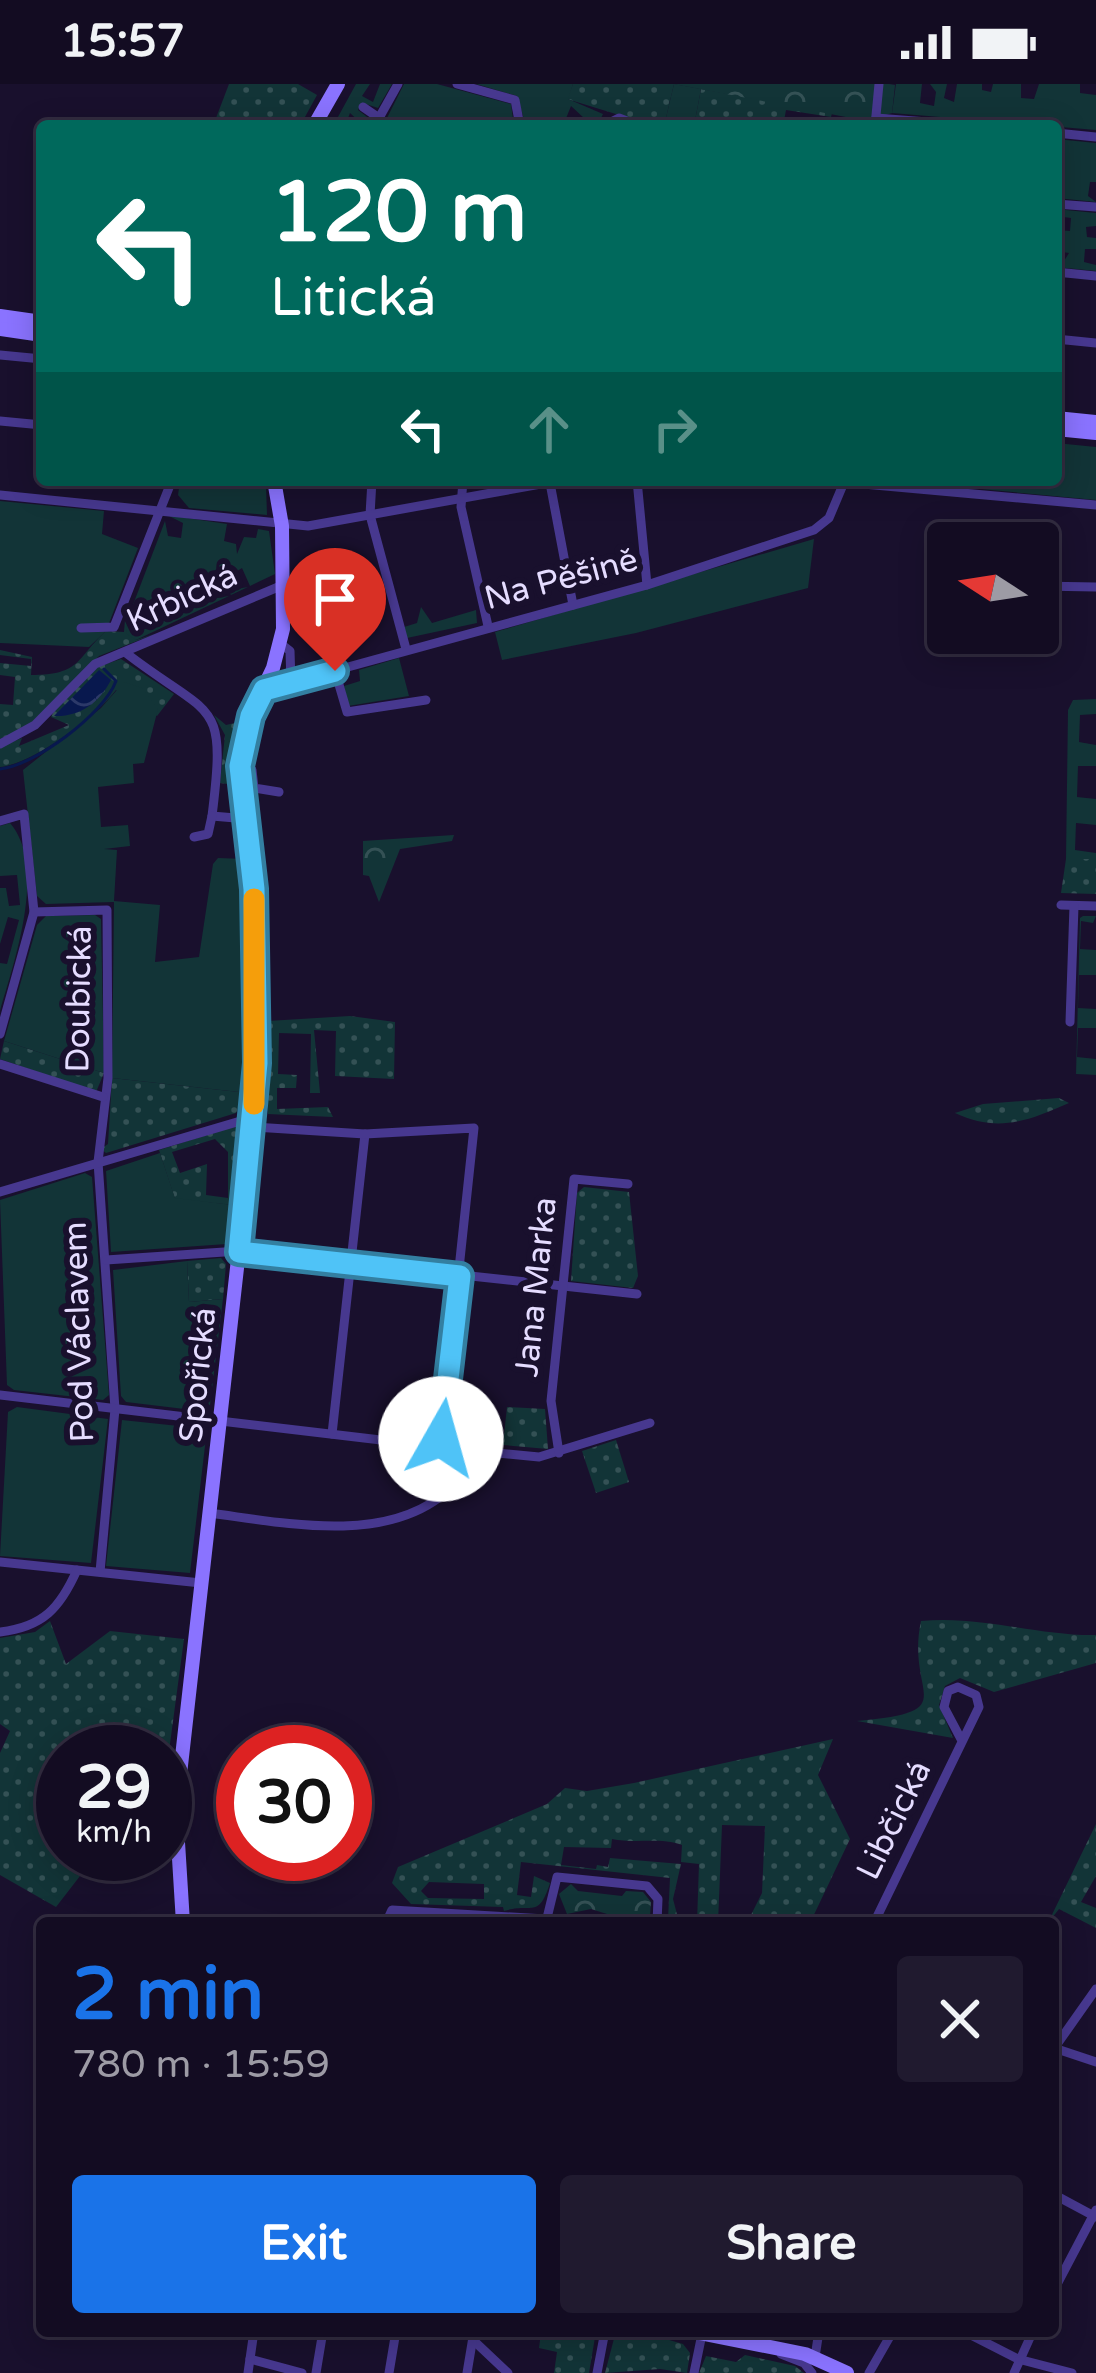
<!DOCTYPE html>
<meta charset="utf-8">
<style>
:root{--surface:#130c22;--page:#201a2f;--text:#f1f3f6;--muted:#9d9ba5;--line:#322c40;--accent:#1a73e8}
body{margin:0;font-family:"Varela Round",sans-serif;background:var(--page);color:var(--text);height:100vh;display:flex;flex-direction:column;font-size:45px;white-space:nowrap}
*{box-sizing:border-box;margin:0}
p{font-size:39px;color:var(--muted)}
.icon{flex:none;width:66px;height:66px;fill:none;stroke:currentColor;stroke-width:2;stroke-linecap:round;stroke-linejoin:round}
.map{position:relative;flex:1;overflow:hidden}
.drawer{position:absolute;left:36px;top:1833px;width:1023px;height:420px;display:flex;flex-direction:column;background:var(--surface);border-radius:12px;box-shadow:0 6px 30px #0003,0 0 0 3px var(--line)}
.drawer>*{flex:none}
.top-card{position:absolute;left:36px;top:36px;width:1026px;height:366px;border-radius:12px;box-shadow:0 6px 30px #0003,0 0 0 3px var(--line);background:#00695c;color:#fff;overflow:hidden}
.needle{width:78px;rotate:282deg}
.controls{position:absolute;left:927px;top:438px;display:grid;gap:24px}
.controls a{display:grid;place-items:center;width:132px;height:132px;border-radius:12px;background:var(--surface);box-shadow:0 6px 30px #0003,0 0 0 3px var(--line);font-size:60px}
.speed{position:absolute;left:36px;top:1641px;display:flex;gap:24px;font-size:60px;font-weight:700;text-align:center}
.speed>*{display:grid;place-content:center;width:156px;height:156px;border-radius:50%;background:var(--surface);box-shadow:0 6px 30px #0003,0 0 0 3px var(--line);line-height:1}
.speed small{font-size:30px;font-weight:400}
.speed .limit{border:18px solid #d22;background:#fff;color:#111}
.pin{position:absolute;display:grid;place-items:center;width:102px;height:102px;color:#fff;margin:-123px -51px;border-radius:50% 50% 50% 0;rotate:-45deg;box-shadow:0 0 12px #0007}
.pin .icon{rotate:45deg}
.me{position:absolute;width:132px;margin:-66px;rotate:7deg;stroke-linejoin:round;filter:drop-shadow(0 0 9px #0008)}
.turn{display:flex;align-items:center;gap:42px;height:252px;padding:0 36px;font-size:54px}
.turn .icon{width:156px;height:156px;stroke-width:2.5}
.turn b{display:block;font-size:84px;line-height:102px}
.lanes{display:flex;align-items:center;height:114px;padding:0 36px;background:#0003;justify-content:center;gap:60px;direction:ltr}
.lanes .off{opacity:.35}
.round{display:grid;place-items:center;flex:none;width:126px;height:126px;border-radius:12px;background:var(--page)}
.head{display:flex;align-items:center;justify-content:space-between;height:204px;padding:0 36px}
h1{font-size:72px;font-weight:700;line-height:90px;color:var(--accent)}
.primary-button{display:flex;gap:24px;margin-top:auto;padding:24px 36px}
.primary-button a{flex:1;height:138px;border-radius:12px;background:var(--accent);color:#fff;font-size:48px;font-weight:700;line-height:138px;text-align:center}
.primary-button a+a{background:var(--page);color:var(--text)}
.status{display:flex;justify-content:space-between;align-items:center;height:84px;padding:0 60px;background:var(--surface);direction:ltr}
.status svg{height:33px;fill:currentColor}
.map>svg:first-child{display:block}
</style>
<div class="status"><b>15:57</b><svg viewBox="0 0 49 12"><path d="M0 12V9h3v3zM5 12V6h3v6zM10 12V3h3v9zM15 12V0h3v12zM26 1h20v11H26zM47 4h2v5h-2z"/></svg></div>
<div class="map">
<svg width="1096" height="2289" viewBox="0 0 1096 2289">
<defs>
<pattern id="grass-dots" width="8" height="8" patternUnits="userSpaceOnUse" patternTransform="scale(3)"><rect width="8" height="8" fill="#123437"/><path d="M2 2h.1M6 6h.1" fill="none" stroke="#345155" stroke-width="1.8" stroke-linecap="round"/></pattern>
<pattern id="forest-crowns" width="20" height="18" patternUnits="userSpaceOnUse" patternTransform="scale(3)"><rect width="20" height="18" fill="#123437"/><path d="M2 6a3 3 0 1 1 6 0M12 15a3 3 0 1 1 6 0" fill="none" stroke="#345155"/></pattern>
<pattern id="water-waves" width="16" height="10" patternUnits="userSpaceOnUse" patternTransform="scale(3)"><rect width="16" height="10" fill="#08184e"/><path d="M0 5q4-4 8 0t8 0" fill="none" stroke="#2c3969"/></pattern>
</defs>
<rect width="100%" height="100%" fill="#19102d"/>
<g fill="url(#grass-dots)" fill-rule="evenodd">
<path d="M229,0H298L317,11L300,42H213Z"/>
<path d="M573,0H674L664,42H655L567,15Z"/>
<path d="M701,5L832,29L831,33L786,26L783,42H694Z"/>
<path d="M125,536L136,556L157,549L99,572L28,642L0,655V620L13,621L15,593L0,591V579L31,582V575L0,571V566L32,573L31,591C82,591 76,574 106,547L124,548Z"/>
<path d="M121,575L174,610L157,632L116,606C96,633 33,680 0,683V663L22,654L19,662L69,641L51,633L55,625L97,583Z"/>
<path d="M251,605L256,608L237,656L234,701L220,699L225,651L214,631L226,641L239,638Z"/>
<path d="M1066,775H1096V810L1061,809Z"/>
<path d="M350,932L395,938L394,995L335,992L336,947L314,946L320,1009H310L311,950L279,949L278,990L297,991L296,1004H277V1025L328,1023L333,1033L268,1030V937Z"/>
<path d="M4,957L104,989L96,1008L0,975Z"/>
<path d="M112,994L248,1009L236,1029L106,1069L101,1065L108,1060Z"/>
<path d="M1059,1014L1069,1019C1028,1037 998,1049 955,1029L983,1020Z"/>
<path d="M239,1041L247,1056L240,1113H234L233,1121L175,1115L159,1066ZM215,1055L228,1068V1114L206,1111L207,1080L180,1089L172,1068Z"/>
<path d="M584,1103L629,1108L638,1192L633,1204L571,1197L577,1109Z"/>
<path d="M221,1174L226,1180L223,1215L189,1218L187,1177Z"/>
<path d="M507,1323L545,1325L548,1365L503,1361Z"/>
<path d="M616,1356L629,1398L596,1409L582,1367Z"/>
<path d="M50,1537L66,1580L110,1547L184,1555L165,1697V1668H63V1770H97L56,1823L0,1791V1669L10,1647L0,1640V1554L35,1548Z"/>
<path d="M921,1537C981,1531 1037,1552 1096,1551V1579L994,1608L960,1594L945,1602L939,1621L953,1654L857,1637C966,1627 905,1612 921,1537Z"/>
<path d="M833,1655L818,1691L850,1755L810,1839H747L762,1809L765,1742L722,1741L718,1839H697L699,1780L681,1778L682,1761C660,1753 635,1760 612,1755L611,1764L564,1763L561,1781L596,1785L597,1781L608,1783L610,1774L681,1780L673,1815L679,1838L674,1839L668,1836L670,1794L521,1778L517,1811L531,1813L534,1792L550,1799C538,1836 533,1818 504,1827L503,1823L411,1820L392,1799L398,1783L547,1720L565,1704L587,1707L634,1699ZM429,1798L484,1800V1815L428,1814L421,1807Z"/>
<path d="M1096,1740V1792L1081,1818L1096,1824V1844L1059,1825L1048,1839Z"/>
<path d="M596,2247L589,2289H554L557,2268L539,2264L541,2249L526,2248Z"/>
<path d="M616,2247L652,2251L683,2260L690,2269L687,2289L660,2285L605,2289Z"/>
<path d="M745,2271L795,2282L804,2289H699L706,2272L736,2278Z"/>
</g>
<g fill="url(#forest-crowns)">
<path d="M673,0H889L895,1L892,29L867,37Z"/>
<path d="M454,751L452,757L400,765L379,818L369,792L363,791V757Z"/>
<path d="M571,1800L578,1807L622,1812L626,1807L643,1808L651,1818L650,1833L636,1839L591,1825L567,1830L559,1810Z"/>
</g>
<g fill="#123437">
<path d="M356,0H370L362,12L373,18L380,0H392L378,24L363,19L358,26L379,42H364L350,29L345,42H333Z"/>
<path d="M404,0H437L511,20L514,42L496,34L493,42H393L387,34Z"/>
<path d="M476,0H573L568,15L603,30L597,42H583L585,35L571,22L563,42H526L517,12Z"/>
<path d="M674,0L701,5L694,42H664Z"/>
<path d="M896,0H922L920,19L934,22L936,8L930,0H947L944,14L954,18L957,0H982V6L991,8L993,0H1021V14L1034,15L1039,0H1080V9L1096,11V46L892,29Z"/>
<path d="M1056,55L1096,59V98H1090L1088,112L1096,118L1056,114Z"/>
<path d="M1056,125L1096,129V142L1086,143L1087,153L1096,154V165H1085L1084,178L1096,181V187L1056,183V177H1064L1069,169L1056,167V146L1070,147L1071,134L1056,132Z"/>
<path d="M1056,359L1096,363V416L885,396H1056Z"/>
<path d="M189,396L266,401L267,431L189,424L178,411L180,397Z"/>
<path d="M0,417L104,427L102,450L138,464L106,547L89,563L0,559Z"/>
<path d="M167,431L227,440L224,457L236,460L237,470L244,453L256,454L258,445L269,447L275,490L250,502L242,484L231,491L237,505L248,503L231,511L223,499L206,508L210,515L229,512L136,556L127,550L126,539L165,437L168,452L181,454L183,439Z"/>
<path d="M814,455L808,504L636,549L502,576L495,548Z"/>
<path d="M421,523L432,539L476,526L477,539L407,554L404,543L417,539Z"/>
<path d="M399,574L409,612L348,622L344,602L360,597L359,586Z"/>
<path d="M124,598L142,604L158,625L144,679L133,680L134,699L98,703L101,743L128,741L130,762L104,765L117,766L114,817L160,821L155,878L199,873L213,780L218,774L245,775L248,1009L112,994L114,818L46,820L37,812L23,686L101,624Z"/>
<path d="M1096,615V630L1080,631L1079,658L1096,661V682H1078L1077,713L1096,715V741L1076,739L1075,766L1096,769V775H1066L1068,626L1073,616Z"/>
<path d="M10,739C48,783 14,878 0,927V879L7,880L19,836L8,833L0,860V804H6L9,822L20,821L17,791L0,792V742Z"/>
<path d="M95,831L101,835L104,989L4,957L37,841L46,832Z"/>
<path d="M1083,832H1096L1093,839L1081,837L1080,865L1096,866V891H1079L1078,924L1096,925V944H1078L1077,973L1096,975V991L1076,990L1080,834Z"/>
<path d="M160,1069L175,1114L233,1121L227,1160L111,1168L106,1087Z"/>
<path d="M85,1089L92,1093L109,1311L103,1316L14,1306L7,1301L0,1116Z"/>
<path d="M187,1177L189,1218L223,1215L210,1321L201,1327L126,1318L121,1312L113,1186Z"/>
<path d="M17,1323L108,1335L91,1479L0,1472L8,1328Z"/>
<path d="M122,1336L207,1345L190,1489L106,1482Z"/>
</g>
<path fill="url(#water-waves)" d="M99,586L111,596C99,619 80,633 54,632Z"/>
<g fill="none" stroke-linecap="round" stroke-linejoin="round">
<path stroke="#08184e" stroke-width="3" d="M0,685C34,682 104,630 116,597L104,585"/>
<g stroke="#47388f" stroke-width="9">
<path d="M457,0L515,16L520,42"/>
<path d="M363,23L379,34L398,0"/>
<path d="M876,34L979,42"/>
<path d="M603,42L619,34L640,42"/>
<path d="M875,42L879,0"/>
<path d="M1056,49L1096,53"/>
<path d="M1056,120L1096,123"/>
<path d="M1056,188L1096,192"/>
<path d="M1056,255L1096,259"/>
<path d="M0,271L42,275"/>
<path d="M0,337L42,341"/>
<path d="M372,396L370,431L406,565"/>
<path d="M463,396L461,423L488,542"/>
<path d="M637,396L647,501"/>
<path d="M819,396L1096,421"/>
<path d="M550,399L573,521"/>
<path d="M0,411L308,442L563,396"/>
<path d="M1038,502L1096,503"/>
<path d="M938,519L939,499"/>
<path d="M81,544L114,543L172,396"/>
<path d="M281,560L290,567L291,599"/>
<path d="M126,569C213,636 227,612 212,732L247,735"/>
<path d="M335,587L347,628L426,616"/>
<path d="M264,606L647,501L814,446L829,434L845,396"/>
<path d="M0,660L35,641L95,580L283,501"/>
<path d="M246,685L252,686L254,704L279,708"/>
<path d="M0,737L24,730L34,828L0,950"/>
<path d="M194,753L208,750L212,732"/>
<path d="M1061,821L1096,822"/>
<path d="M34,828L107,826L108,994L98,1078L115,1325L100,1488"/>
<path d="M1070,938L1074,822"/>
<path d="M0,980L103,1013"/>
<path d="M0,1108L254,1033"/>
<path d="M106,1176L239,1167L637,1210"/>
<path d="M0,1311L440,1363"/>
<path d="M332,1350L365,1050"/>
<path d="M446,1364L539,1373L650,1339"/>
<path d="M559,1369L551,1317L574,1095L628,1100"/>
<path d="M209,1429C280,1438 378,1460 440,1413L446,1364L440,1363L474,1044L365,1050L253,1043"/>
<path d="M0,1478L201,1499"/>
<path d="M0,1548C43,1543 60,1524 77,1486"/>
<path d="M547,1834L557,1793L647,1802L658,1815L657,1839"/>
<path d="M386,1839L392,1826L612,1839"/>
<path d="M874,1839L979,1623L976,1611L958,1603L948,1607L944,1623L962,1657"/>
<path d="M1054,1964L1096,1978"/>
<path d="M1053,1966L1096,1905"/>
<path d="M1053,2110L1096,2133"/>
<path d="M1053,2208L1096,2126"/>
<path d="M963,2247L1018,2275L1072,2289"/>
<path d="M473,2256L508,2289"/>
<path d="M781,2270L804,2279L812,2289"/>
<path d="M815,2273L819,2247"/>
<path d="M250,2275L302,2289"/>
<path d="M248,2289L254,2247"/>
<path d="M316,2289L323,2247"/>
<path d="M389,2289L396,2247"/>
<path d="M467,2289L474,2247"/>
<path d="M597,2289L605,2247"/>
<path d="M694,2289L702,2250"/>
<path d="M869,2289L893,2247"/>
<path d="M1014,2289L1033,2247"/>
</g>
<g stroke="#8a73ff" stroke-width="14">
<path d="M314,42L338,0"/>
<path d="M0,232L42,238"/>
<path d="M0,245L42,251"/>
<path d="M1056,334L1096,338"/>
<path d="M1056,345L1096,349"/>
<path d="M183,1839L176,1726L254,1033V805L240,682L251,631L273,584L283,545L282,442L274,396"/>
<path d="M689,2247L805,2270L847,2289"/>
</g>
</g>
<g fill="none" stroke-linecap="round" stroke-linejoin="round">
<defs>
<path id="route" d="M335,587L264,606L251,632L240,682L254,805L257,979L239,1168L460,1192L441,1355"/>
</defs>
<use href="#route" stroke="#337fa1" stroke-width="30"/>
<use href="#route" stroke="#4fc3f7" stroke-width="21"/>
<path stroke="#f59e0b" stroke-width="21" d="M254,815V1020"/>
</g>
<g text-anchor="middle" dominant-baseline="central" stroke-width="12" stroke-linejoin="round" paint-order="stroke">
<g font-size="33" fill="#e5dcff" stroke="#19102d">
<text transform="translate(561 495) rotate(-15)">Na Pěšině</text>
<text transform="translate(182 514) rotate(-25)">Krbická</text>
<text transform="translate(79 915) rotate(-89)">Doubická</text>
<text transform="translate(536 1203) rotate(-84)">Jana Marka</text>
<text transform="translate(79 1248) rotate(-92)">Pod Václavem</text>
<text transform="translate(198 1291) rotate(-84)">Spořická</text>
<text transform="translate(894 1736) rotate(-64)">Libčická</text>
</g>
</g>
</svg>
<div class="controls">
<a><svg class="needle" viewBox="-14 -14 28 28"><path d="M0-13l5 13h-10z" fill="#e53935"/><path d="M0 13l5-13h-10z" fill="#9d9ba5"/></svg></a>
</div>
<div class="speed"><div>29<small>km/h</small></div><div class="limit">30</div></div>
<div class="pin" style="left:335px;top:587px;background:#d93025"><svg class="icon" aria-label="arrive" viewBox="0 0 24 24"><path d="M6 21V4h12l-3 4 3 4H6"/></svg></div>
<svg class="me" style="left:441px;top:1355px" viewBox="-20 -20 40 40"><circle r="19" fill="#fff"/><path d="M0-13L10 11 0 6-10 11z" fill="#4fc3f7"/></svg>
<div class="top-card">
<div class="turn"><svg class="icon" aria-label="left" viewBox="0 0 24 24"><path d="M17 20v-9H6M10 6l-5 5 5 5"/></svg><div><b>120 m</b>Litická</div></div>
<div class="lanes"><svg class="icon" aria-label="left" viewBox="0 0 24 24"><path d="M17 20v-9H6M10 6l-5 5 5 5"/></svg><svg class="icon off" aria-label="ahead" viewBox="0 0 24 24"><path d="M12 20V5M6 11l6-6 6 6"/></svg><svg class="icon off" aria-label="right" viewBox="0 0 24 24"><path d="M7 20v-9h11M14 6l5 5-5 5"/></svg></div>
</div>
<section class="drawer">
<div class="head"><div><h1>2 min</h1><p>780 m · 15:59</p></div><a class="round"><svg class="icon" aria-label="close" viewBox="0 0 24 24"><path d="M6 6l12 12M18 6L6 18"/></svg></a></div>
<div class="primary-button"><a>Exit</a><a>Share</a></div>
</section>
</div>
